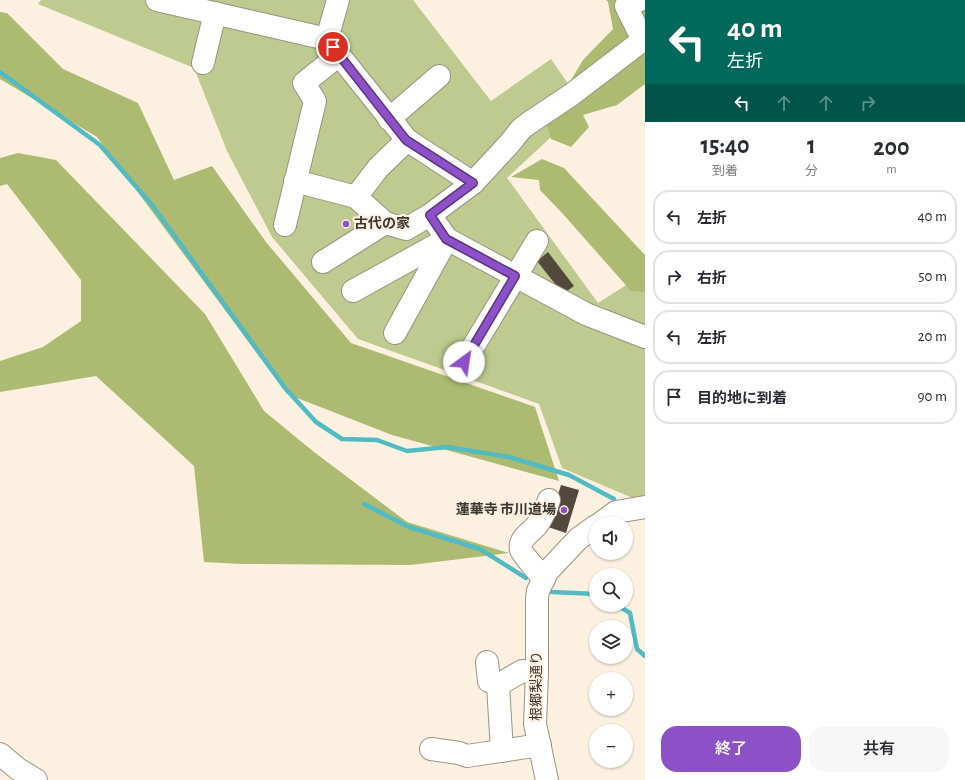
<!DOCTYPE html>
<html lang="ja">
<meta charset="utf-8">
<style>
:root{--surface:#fff;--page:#f7f7f7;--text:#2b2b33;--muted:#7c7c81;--line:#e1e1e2;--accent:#8c50c7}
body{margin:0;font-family:"Alegreya Sans","Noto Sans JP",sans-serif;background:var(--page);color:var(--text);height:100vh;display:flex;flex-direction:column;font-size:15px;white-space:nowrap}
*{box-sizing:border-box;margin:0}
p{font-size:13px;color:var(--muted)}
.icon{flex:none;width:22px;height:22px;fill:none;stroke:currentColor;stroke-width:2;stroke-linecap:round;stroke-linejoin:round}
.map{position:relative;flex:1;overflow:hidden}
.sheet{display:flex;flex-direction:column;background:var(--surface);width:320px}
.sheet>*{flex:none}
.guide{background:#00695c;color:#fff;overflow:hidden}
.tools{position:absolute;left:589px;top:516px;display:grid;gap:8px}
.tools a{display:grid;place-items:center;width:44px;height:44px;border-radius:50%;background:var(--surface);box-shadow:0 1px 3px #0004;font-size:20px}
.pin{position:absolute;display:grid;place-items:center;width:34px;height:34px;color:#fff;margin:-17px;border:2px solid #fff;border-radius:50%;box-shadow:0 1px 4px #0007}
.me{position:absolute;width:44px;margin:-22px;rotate:31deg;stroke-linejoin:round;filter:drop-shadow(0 0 3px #0008)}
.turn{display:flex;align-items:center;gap:14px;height:84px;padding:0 16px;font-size:18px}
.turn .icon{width:52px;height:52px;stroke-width:2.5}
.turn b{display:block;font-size:28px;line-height:34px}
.lanes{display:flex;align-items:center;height:38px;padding:0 16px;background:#0003;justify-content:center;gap:20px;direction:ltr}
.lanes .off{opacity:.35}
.eta{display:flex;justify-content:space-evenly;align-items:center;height:68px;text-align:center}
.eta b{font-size:24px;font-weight:600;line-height:28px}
.cta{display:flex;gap:8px;margin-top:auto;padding:8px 16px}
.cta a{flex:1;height:46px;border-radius:16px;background:var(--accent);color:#fff;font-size:16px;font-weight:600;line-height:46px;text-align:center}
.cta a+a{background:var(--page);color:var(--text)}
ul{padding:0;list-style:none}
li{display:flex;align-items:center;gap:12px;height:54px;margin:0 8px 6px;padding:0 8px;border:2px solid var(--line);border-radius:16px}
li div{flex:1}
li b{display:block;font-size:15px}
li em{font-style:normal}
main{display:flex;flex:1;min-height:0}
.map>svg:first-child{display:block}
</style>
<main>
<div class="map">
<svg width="645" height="780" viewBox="0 0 645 780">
<rect width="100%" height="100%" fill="#fcf1e0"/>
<path fill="#beca8f" d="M41,0H413L491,101L551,59L578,98L550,138L507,178L598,303L645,273V498L635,499L562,468L539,404L358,339L272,237L227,151L194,68L38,4Z"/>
<g fill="#acba72">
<path d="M606,0H645V84L617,105L583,115L589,127L571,147L551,139L546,122L583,60L613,29L608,2Z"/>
<path d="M0,12L7,13L63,69L138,103L174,180L212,166L266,242L351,343L535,407L559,481L392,435L287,394L97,137L0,79Z"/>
<path d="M18,153L56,160L205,314L264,411L314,452L407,522L509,553L411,565L241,564L204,562L194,466L96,376L0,392V361L43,347L81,321V280L7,184L0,186V158Z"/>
<path d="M542,159L564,168L644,254H645V292L631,291L563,214L540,190L539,180L511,177Z"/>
</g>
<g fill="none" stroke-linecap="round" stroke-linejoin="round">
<g stroke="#51bac2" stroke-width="4.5">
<path d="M0,72L100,145L152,205L285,388L316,422L342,439L377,440L407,451L447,447L509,457L569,475L614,499"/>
<path d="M364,504L409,527L480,549L526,578"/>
<path d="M552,592L596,594"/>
<path d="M617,605L630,613L637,649L645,656"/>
</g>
</g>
<g fill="#52493c">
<path d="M548,252L574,286L563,294L537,261Z"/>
<path d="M561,485L579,490L566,533L548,527Z"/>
</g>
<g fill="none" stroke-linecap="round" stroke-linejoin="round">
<defs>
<g id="minor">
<path d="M157,0L327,39"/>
<path d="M336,51L327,39L338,0"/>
<path d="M203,63L215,13"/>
<path d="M389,119L439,76"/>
<path d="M295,181L356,197L385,223L406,229L430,215L473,183L510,143L521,129L529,123L571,95L643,40L626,6L640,0"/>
<path d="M356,197L378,168L407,140"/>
<path d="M430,215L447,239L586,314L645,337"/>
<path d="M285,225L315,101L304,83L339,55L407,140L473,183"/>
<path d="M323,262L385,223"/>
<path d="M353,291L447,239L395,333"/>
<path d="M464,362L537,241"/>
<path d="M601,523L616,512L645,507"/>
<path d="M544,579C540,574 522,554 521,550C518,538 532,532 537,525C543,517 546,509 549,500"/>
<path d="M487,662L489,681L498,685"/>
<path d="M431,749L459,753L467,756L540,745"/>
<path d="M502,751L498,685L522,671L537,673"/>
<path d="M0,754L18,769L36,780"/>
<path d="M547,780L535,724L537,673V598L538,591L547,572L578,539L596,526"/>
</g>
</defs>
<use href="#minor" stroke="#9b9182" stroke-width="24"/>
<use href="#minor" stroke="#fff" stroke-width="22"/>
</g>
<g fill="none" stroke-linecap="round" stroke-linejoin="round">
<defs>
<path id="route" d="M333,47L406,140L473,183L430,215L446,239L515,276L464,362"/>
</defs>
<use href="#route" stroke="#5b3481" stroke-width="10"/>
<use href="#route" stroke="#8c50c7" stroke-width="7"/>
</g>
<g fill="#8c50c7" stroke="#fcf1e0" stroke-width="1.5">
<circle cx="346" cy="224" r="4"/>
<circle cx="564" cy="510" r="4"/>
</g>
<g text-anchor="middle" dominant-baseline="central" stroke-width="4" stroke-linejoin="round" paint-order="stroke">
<g font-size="14" font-weight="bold" fill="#3b3731" stroke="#fcf1e0" text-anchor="start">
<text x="354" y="224">古代の家</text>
<text x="556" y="510" text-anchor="end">蓮華寺 市川道場</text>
</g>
<g font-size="14" fill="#3b3731" stroke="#fcf1e0">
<text transform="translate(537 686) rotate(-90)">根郷梨通り</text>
</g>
</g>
</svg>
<div class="tools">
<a><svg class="icon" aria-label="sound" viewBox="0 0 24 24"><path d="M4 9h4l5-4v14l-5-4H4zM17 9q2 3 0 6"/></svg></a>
<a><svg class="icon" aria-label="search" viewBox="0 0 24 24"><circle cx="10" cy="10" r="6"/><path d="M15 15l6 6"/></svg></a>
<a><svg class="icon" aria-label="layers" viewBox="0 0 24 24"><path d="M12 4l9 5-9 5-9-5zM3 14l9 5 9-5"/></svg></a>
<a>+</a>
<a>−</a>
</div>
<div class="pin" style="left:333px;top:47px;background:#d93025"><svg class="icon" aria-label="arrive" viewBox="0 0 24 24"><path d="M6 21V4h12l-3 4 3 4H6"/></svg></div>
<svg class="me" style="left:464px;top:362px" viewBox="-20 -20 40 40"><circle r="19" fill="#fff"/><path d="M0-13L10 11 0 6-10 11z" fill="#8c50c7"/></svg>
</div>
<section class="sheet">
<div class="guide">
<div class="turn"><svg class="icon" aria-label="left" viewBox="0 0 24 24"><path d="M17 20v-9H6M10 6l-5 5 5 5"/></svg><div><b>40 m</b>左折</div></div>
<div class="lanes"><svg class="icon" aria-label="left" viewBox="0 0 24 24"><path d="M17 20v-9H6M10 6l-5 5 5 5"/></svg><svg class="icon off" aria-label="ahead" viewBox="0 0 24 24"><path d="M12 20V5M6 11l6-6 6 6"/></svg><svg class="icon off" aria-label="ahead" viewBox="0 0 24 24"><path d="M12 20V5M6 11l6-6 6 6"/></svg><svg class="icon off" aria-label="right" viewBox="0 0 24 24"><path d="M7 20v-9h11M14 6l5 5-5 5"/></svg></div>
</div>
<div class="eta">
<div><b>15:40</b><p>到着</p></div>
<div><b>1</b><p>分</p></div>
<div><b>200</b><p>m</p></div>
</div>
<ul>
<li><svg class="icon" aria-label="left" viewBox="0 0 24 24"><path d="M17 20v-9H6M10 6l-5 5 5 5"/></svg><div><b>左折</b></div><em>40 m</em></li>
<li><svg class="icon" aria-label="right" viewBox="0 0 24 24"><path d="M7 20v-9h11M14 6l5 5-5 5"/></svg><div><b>右折</b></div><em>50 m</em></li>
<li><svg class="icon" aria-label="left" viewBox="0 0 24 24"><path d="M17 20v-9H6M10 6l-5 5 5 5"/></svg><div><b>左折</b></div><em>20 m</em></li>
<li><svg class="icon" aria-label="arrive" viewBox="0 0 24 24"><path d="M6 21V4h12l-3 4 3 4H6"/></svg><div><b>目的地に到着</b></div><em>90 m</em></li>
</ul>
<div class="cta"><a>終了</a><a>共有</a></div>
</section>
</main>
